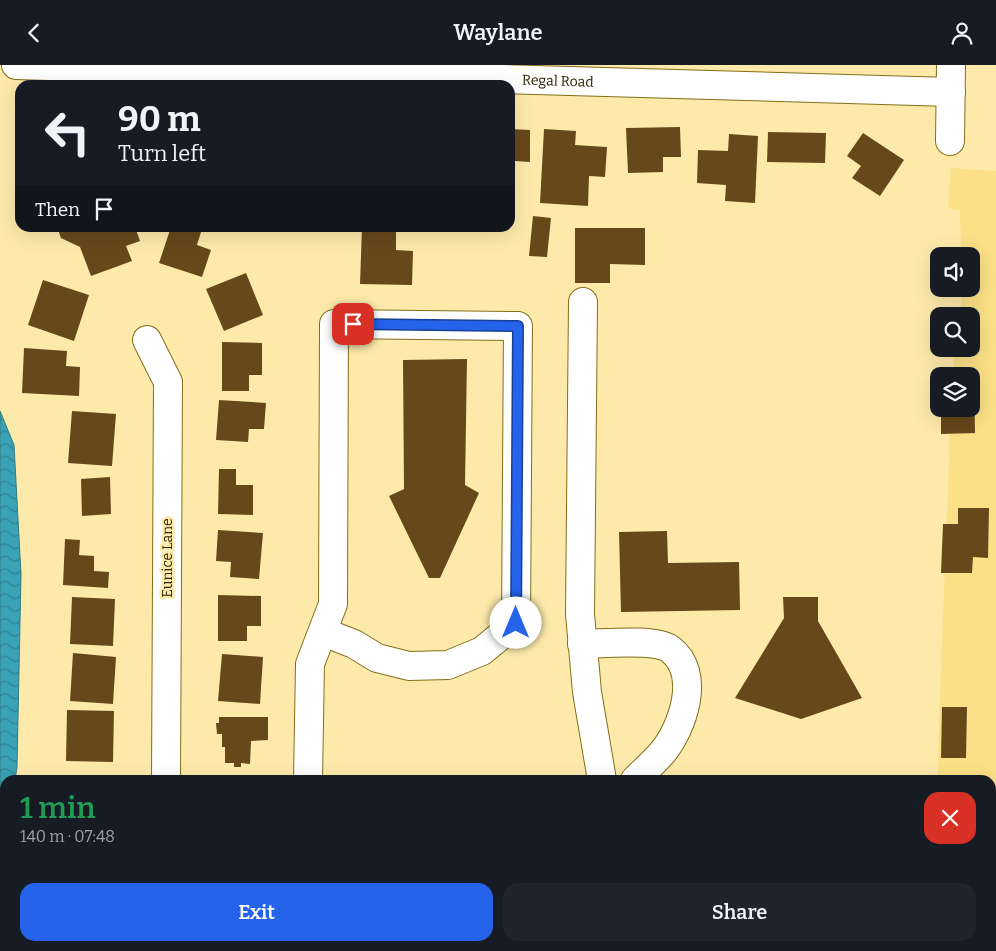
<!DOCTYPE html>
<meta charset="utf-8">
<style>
:root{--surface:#171b24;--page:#20242c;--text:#f1f3f6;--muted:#9ea1a6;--accent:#2563eb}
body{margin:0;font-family:Bitter,serif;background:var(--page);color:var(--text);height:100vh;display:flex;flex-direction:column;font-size:19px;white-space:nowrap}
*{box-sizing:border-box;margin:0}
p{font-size:16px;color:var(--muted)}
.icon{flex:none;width:28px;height:28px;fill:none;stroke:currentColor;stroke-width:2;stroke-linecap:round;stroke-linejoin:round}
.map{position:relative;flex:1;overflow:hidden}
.drawer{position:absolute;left:0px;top:710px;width:996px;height:176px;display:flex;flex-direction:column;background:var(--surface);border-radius:15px 15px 0 0;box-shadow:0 5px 20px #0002}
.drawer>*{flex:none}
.guide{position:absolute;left:15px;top:15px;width:500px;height:152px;border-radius:15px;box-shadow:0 5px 20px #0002;background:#171b24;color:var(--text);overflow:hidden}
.controls{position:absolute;left:930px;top:182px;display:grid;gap:10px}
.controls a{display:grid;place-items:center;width:50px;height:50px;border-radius:10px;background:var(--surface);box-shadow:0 5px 20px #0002;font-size:25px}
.pin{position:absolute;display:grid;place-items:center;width:42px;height:42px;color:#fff;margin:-21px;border-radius:10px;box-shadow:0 2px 8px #0006}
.me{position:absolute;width:55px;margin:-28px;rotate:0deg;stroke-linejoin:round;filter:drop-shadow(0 0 4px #0008)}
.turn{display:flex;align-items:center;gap:18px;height:105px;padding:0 20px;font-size:22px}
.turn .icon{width:65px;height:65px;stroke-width:2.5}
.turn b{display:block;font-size:35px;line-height:42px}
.then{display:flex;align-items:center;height:48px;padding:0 20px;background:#0003;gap:10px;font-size:19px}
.round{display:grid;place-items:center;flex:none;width:52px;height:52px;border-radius:15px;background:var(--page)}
.head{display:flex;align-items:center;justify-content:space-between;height:85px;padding:0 20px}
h1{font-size:30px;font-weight:600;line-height:38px;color:#1e9e55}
.action{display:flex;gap:10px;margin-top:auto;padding:10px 20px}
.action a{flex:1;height:58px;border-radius:15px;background:var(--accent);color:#fff;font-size:20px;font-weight:600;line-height:58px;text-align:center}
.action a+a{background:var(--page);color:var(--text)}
header{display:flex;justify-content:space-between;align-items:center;height:65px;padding:0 20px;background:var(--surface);font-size:22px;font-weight:600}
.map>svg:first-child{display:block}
</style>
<header><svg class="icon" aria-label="back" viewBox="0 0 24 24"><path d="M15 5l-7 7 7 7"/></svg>Waylane<svg class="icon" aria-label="person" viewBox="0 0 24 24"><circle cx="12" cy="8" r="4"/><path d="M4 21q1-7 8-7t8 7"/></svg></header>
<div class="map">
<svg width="996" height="886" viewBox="0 0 996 886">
<defs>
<pattern id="water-waves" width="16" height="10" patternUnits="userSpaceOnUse" patternTransform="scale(1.25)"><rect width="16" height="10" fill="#39a2b6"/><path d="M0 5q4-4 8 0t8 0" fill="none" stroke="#308492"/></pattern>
</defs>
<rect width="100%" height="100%" fill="#fdeaab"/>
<path fill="#fbe087" d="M951,103L996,106V777H991V715H938L939,657L951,344H971V311H953L954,291L959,284H971V251H961V224H971V191H961L960,145L948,143Z"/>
<path fill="url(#water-waves)" stroke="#357b7f" d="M0,346L14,380L21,509L17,702L15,715H5V727H0Z"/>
<g fill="#67481b">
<path d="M680,62L681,92H663V107L628,108L626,63Z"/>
<path d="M510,64L530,65V97L515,96V113H510Z"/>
<path d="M544,64L576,66L575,80L607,82L605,112L589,111L588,141L540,138Z"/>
<path d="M768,67L826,68L825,98L767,97Z"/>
<path d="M863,68L904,95L880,131L852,113L861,101L847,91Z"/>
<path d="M729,69L758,71L755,138L725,136L726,120L697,118L698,85L728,86Z"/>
<path d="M533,151L551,153L547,192L529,191Z"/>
<path d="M57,162H135L140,176L126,181L132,196L91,211L80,182L61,173Z"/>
<path d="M171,162H189L201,167L197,180L211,185L202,212L159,198Z"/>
<path d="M362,162H396V185L413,186L412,220L360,219Z"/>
<path d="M575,163H645V200L610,199V218H575Z"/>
<path d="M246,208L263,250L224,266L206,224Z"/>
<path d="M43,215L89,230L74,276L28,260Z"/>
<path d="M222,277L262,278V310H249V326H222Z"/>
<path d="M24,283L67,286L66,301L80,302L79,331L22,328Z"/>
<path d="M467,294L465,420L479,428L440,513H429L389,431L404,424L403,295Z"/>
<path d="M974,308L975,368L941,369V344H971V311H940V309Z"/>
<path d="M219,335L266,338L264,364H249L248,377L216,375Z"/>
<path d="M72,346L116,349L112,401L68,398Z"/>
<path d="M219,404H236V420H253V450L218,449Z"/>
<path d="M110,412L111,449L82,451L81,414Z"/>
<path d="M958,443H989L988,493L973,492L972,508H941L943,459H958Z"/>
<path d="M218,465L263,468L259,514L230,512L231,497L216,496Z"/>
<path d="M667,466L668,498L739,497L740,545L621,547L619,467Z"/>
<path d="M65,474L80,475L79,490L94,491V506L109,507L108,523L63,520Z"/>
<path d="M218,530L261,531V561H247V576H218Z"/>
<path d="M72,532L115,534L113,581L70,579Z"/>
<path d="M783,532H818V556L862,633L801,654L735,633L784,553Z"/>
<path d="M73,588L116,592L113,639L70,636Z"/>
<path d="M222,589L263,592L260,639L218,636Z"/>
<path d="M942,642H967L966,693H941Z"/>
<path d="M67,645L114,646L113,697L66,696Z"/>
<path d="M219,652H268V675L251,676L250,699L241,698V702H234V698H225V682H222V669H217L216,658H219Z"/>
<path d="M0,856H5V881H51V886H0Z"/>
<path d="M330,881H380L371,886H333Z"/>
<rect x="423" y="881" width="50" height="5"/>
<rect x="567" y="881" width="57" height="5"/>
<rect x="645" y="881" width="69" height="5"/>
<path d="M836,881V886H805V882Z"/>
<rect x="880" y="881" width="43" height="5"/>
</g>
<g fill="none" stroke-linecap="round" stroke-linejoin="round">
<defs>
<g id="minor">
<path id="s1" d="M16,0L951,27"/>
<path d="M950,76L951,0"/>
<path d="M583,237L580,549L587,627L602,715"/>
<path d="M147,275L168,317L166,715"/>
<path d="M582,579C602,579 654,573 670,584C702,608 683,663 662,688C654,697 644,706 635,715"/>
<path d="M308,715L310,599L333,539L334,259L518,261L516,558L482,586L448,600L409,601L377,593L354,579L323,567"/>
<path d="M165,886V881"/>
<path d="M519,886V881"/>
<path d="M761,886V881"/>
</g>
<g id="major">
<path d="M0,766H5"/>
<path d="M991,789H996"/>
</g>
</defs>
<use href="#minor" stroke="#846e18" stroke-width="30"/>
<use href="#major" stroke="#846e18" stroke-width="30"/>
<use href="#minor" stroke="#fff" stroke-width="28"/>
<use href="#major" stroke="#fff" stroke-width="28"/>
</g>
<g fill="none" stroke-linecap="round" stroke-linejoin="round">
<defs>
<path id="route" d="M353,259L518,261L516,558"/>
</defs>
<use href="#route" stroke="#184099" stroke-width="12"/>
<use href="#route" stroke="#2563eb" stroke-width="9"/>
</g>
<g text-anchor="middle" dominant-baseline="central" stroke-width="5" stroke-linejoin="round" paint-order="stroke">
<g font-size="14" fill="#2b2100" stroke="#fdeaab">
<text stroke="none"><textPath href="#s1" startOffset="542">Regal Road</textPath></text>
<text transform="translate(167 493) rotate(-90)">Eunice Lane</text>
</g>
</g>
</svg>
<div class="controls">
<a><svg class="icon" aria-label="sound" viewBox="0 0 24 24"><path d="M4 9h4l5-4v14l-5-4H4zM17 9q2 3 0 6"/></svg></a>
<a><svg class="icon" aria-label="search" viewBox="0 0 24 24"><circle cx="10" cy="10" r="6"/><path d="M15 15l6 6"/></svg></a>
<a><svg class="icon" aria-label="layers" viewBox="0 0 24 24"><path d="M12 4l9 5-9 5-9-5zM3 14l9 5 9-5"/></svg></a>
</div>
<div class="pin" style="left:353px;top:259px;background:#d93025"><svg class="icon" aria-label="arrive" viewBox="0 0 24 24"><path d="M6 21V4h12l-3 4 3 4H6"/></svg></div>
<svg class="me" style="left:516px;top:558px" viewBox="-20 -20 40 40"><circle r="19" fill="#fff"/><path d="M0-13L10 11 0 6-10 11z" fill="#2563eb"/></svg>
<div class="guide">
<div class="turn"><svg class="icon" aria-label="left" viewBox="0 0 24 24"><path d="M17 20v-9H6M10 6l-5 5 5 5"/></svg><div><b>90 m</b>Turn left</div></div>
<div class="then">Then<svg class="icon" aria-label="arrive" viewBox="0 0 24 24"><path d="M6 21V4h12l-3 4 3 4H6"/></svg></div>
</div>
<section class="drawer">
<div class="head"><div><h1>1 min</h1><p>140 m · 07:48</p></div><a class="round" style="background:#d93025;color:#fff"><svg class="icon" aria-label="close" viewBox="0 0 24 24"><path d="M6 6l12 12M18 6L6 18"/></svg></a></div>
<div class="action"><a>Exit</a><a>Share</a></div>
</section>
</div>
